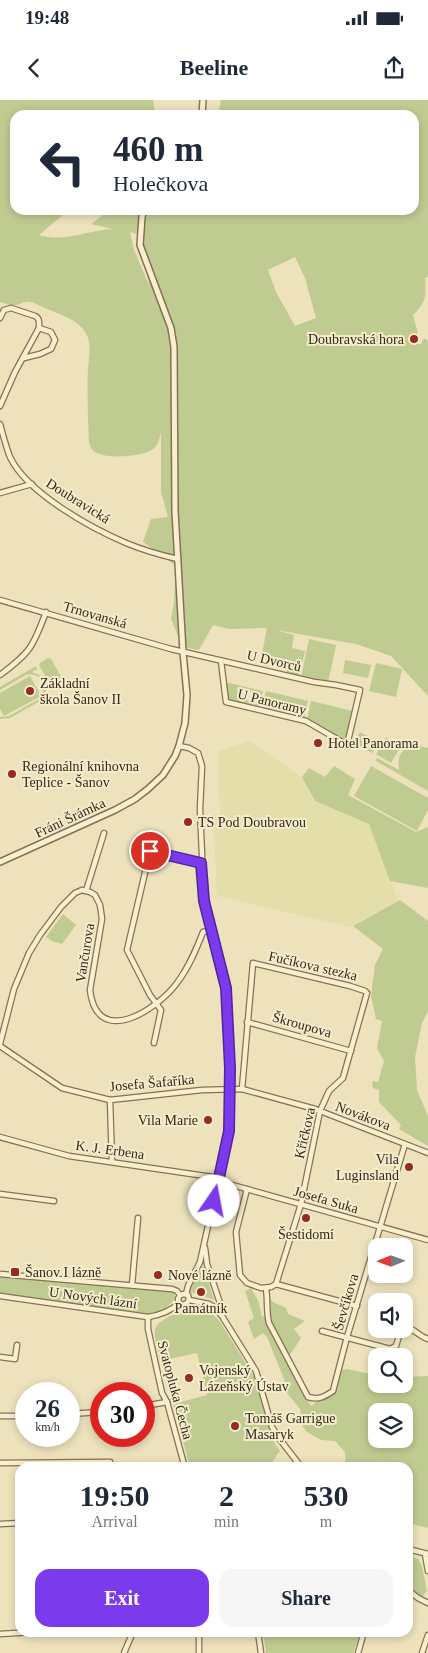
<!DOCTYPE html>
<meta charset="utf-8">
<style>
:root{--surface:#fff;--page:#f6f6f7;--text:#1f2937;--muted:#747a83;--accent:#7c3aed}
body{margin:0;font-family:Georgia,serif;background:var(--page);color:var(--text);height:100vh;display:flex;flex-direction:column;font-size:19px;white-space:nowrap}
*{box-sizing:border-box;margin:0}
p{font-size:16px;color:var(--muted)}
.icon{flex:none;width:28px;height:28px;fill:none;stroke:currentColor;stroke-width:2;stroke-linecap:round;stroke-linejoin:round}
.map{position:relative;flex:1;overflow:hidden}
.side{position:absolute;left:15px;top:1362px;width:398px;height:175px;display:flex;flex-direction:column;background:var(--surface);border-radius:15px;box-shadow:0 2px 8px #0003}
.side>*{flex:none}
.banner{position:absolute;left:10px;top:10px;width:409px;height:105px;border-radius:15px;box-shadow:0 2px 8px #0003;background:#fff;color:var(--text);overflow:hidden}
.needle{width:32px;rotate:269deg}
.buttons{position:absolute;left:368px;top:1138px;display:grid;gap:10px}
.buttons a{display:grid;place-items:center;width:45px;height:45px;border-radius:10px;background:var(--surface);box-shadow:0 2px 8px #0003;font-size:25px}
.speed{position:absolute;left:15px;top:1282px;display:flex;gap:10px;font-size:25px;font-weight:700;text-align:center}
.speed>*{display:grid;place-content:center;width:65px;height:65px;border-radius:50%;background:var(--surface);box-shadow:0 2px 8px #0003;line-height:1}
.speed small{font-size:12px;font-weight:400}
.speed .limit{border:8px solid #d22;background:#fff;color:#111}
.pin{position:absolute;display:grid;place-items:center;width:42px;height:42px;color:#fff;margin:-21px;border:2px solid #fff;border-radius:50%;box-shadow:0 1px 5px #0007}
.me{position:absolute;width:55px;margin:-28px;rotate:12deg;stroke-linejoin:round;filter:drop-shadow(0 0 4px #0008)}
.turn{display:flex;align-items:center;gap:18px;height:105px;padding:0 20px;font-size:22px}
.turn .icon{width:65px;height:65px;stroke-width:2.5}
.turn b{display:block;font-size:35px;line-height:42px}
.eta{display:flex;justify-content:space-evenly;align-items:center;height:85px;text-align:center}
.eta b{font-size:30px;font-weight:800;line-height:35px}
.primary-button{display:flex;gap:10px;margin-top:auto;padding:10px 20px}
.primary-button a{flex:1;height:58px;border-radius:15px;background:var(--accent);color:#fff;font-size:20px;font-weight:800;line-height:58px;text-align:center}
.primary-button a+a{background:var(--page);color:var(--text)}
.status{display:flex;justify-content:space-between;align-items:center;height:35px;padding:0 25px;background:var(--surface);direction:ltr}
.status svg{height:14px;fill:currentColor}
header{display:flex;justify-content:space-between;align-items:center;height:65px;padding:0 20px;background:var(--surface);font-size:22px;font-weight:800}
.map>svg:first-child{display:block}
</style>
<div class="status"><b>19:48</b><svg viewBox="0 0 49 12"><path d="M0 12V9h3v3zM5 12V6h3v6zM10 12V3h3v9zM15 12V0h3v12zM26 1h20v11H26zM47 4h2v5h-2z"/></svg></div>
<header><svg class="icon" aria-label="back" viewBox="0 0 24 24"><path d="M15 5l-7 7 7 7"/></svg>Beeline<svg class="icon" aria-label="share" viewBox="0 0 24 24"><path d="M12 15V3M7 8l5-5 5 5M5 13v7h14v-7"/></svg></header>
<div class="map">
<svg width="428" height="1553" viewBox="0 0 428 1553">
<rect width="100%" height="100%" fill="#ede2bc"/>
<path fill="#e3deaa" d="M250,641L304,679L314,701L369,723L398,800L350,827L217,796L213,715H220L218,651Z"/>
<g fill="#c0cb91" fill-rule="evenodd">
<path d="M0,0H153L155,15H15V110H69L39,135C67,143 87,130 113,129L91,124L110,110H414V15H218L221,11L219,10L221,0H428V177L425,178C426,196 427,202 413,215L418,233L411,243L421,244L424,238L428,241V596L391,556L356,544L276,530L294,535L292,548L305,551L299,577L286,574L289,560L262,554L267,528L229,529L213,525L199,550L186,548L178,536L171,519L174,502L176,466L143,442L151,419L168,417L161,392V333C159,338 159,345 153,349C143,357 95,362 90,346C88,339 89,330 88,323C88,305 87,287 88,269C89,255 93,241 83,229C74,218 59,214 47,209C42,207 36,203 30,202C24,201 20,205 15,205C11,206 4,203 0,202ZM130,132L140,135L149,185L134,150ZM295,157L305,178L316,218L295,226L276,192L268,170Z"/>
<path d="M309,539L336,545L328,583L301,577Z"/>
<path d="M48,558L51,559L62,578L61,580L53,585L50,584L39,565L40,563Z"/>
<path d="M345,560L371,565L368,578L343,573Z"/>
<path d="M376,563L402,569L396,597L369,591Z"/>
<path d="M36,566L37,569L32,572C47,576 51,591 40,601L10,618L0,619V617L9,616L39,599C49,587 42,572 26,575L0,590V587Z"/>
<path d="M30,576L41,596L4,616L0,609V593Z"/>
<path d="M225,582L263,591L261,598L258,600V594L240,590L238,592L240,598L256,602L260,605L259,609L230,601L228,598Z"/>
<path d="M266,591L308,601L304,619L262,609Z"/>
<path d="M311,601L353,611L347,637L344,639H340L307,620Z"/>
<path d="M360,632L379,642L372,653L354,643Z"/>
<path d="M386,637L401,646L391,663L376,654Z"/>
<path d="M415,645L428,648V691L376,661L377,658L399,670C397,655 401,649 415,645Z"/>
<path d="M334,666L355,679L348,695L416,732L428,727V788L390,781L369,724L315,701L302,677L309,668L325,677Z"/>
<path d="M371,666L428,698V710L417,731L354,696Z"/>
<path d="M400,800L428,821V911L422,923L415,957L417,990L428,1016V1046L399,1029L401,1025L379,1002V990L373,988L372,983L373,981L378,982L384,961L377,948L382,921L376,919L371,896L375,865L383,849L353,826Z"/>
<path d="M63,814L76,825L62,844L52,841L46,837Z"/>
<path d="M202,1166L204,1167L214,1200L188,1191Z"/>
<path d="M0,1176L171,1192L174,1194L175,1197C169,1209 158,1213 145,1213L0,1194Z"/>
<path d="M251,1188L258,1200L262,1217L269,1214V1198L273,1202L286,1208L288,1214L305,1221L294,1229L301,1238L286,1261L311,1306L324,1297L334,1293L342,1270L347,1269L376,1275V1284H404V1277L428,1276V1428L408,1423V1368L346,1367L345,1352L335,1341L321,1340L307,1332L303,1327L300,1309L287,1293L284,1279L267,1237L263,1233L254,1239L248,1222L254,1218L245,1191ZM376,1311H404V1339H376Z"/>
<path d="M194,1208L205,1209L219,1220L255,1278L272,1339L280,1351L271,1364L267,1367H190L173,1304L207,1295L197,1253L160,1261C159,1252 154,1240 155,1230C156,1219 184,1210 194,1208Z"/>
<path d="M408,1455L418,1459L422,1466L427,1491L423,1496L418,1495L408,1487Z"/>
<path d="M263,1533V1532L360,1533L353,1553H266Z"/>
</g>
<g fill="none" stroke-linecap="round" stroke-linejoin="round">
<defs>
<g id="minor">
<path d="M0,218L4,210L11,208L35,216C40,218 39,223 39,228L15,272L0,306"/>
<path d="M24,258L40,254L51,249L55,240L51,232L39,228"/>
<path d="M0,324C3,335 6,347 10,357C27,393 91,428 126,443C143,450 160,455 178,459"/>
<path d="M0,393L32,384"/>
<path d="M0,500L171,549L314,582L336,585L360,590L347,645"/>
<path d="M221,561L226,602L306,621L349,646"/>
<path d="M0,575C30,553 33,547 46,512"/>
<path d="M179,646L189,648L198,653L202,666L200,709L204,801L226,888L230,968L229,1031L200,1162L188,1186L186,1194"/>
<path d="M86,791L104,733"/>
<path d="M247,922L351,951"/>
<path d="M154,943L161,910L150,895L127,850L150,751L201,763"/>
<path d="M0,944L14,889L29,853L40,835L61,807L75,793L82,790L90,792L95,795L100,805L102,819L90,890C97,949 157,910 177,883C189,867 196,850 203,832L211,830"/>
<path d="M0,946L62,988L110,1000L202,990L242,989L315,1009L428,1053"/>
<path d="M242,989L253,863L350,886L365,891L367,893L343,978L329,991L320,1011L301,1104L276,1184"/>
<path d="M110,1000L112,1062"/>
<path d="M0,1037L69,1056L219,1078"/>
<path d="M218,1081L428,1140"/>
<path d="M247,1089L236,1132L240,1175L247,1183L261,1188L271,1187L276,1184"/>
<path d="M0,1094L54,1101"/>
<path d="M205,1148L207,1164L220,1203L219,1212"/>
<path d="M0,1174L172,1189L177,1191L180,1195L184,1194L188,1195L189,1200L187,1203L183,1205L179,1203L178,1199L180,1195"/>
<path d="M276,1184L357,1206"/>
<path d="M132,1185L138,1118"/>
<path d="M266,1189C268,1200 266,1211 269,1223L308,1297C319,1300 324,1297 333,1291L347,1237L405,1044"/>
<path d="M0,1196L148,1217C160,1215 171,1211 179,1203"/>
<path d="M189,1200L209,1204L214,1207L222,1216L256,1271L272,1327L278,1337L302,1368"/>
<path d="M148,1217V1229L162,1293L167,1302L185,1368"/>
<path d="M404,1228C416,1228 417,1236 428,1239"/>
<path d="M322,1231L390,1249L396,1246L401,1229"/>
<path d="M0,1257L15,1259L17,1245"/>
<path d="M144,1306L167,1302"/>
<path d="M69,1314L101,1312"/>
<path d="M0,1316H26"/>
<path d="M0,1363L110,1362"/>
<path d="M0,1424L20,1423"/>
<path d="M408,1449L428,1454"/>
<path d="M425,1454L428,1471"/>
<path d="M408,1490L418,1498L428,1503"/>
<path d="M199,1532V1553"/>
<path d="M258,1532L261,1553"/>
<path d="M0,1534L33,1532"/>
<path d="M124,1553L133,1532"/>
<path d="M358,1553L364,1532"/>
<path d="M422,1553L428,1535"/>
</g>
<g id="tertiary">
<path d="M202,15L203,0"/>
<path d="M0,762L115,710L135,699L148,689L163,675L175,656L179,646L185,623L187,595L183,552L175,411L174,247L171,228L140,145L142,117L144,110"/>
</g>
</defs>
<use href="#minor" stroke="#857256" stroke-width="7"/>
<use href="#tertiary" stroke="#857256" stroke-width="8"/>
<use href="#minor" stroke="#f9efcf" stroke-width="4.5"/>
<use href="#tertiary" stroke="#f9efcf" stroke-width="5"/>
</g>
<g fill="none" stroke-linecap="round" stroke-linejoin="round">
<defs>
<path id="route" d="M150,751L201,763L204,801L226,888L230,968L229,1031L214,1101"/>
</defs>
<use href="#route" stroke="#51269a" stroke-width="12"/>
<use href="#route" stroke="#7c3aed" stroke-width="9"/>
</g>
<g fill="#942c26" stroke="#f5eccc" stroke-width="2">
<circle cx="414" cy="239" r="5"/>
<circle cx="30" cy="591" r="5"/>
<circle cx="318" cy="643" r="5"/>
<circle cx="12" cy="674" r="5"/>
<circle cx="188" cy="722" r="5"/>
<circle cx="208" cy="1020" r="5"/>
<circle cx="409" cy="1067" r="5"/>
<circle cx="306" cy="1118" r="5"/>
<rect x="10" y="1167" width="10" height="10" rx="2.5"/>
<circle cx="158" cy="1175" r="5"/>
<circle cx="201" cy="1192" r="5"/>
<circle cx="189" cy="1278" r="5"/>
<circle cx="235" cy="1326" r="5"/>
</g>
<g text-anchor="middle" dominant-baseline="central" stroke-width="4" stroke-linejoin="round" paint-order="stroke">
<g font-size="14" fill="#34291b" stroke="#f5eccc" text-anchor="start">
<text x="404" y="239" text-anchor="end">Doubravská hora</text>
<text x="40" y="583">Základní<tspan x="40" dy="16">škola Šanov II</tspan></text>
<text x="328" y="643">Hotel Panorama</text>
<text x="22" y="666">Regionální knihovna<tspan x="22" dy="16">Teplice - Šanov</tspan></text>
<text x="198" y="722">TS Pod Doubravou</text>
<text x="198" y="1020" text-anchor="end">Vila Marie</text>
<text x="399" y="1059" text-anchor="end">Vila<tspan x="399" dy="16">Luginsland</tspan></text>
<text x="306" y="1134" text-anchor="middle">Šestidomí</text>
<text x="25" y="1172">Šanov I lázně</text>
<text x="168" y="1175">Nové lázně</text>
<text x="201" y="1208" text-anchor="middle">Památník</text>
<text x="199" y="1270">Vojenský<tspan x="199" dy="16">Lázeňský Ústav</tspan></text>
<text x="245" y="1318">Tomáš Garrigue<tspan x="245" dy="16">Masaryk</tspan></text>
</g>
<g font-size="14" fill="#34291b" stroke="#f5eccc">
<text transform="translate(78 401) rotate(32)">Doubravická</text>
<text transform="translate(95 515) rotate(16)">Trnovanská</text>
<text transform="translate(274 561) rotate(13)">U Dvorců</text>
<text transform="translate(272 602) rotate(14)">U Panoramy</text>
<text transform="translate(70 718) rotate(-25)">Fráni Šrámka</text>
<text transform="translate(85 853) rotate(-81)">Vančurova</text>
<text transform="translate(313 866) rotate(13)">Fučíkova stezka</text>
<text transform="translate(302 925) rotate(16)">Škroupova</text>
<text transform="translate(152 983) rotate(-5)">Josefa Šafaříka</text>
<text transform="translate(363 1016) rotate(21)">Novákova</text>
<text transform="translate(305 1033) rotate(-77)">Křičkova</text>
<text transform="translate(110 1050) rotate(8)">K. J. Erbena</text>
<text transform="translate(326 1100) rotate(16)">Josefa Suka</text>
<text transform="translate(93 1198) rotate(8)">U Nových lázní</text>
<text transform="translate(346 1202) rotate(-74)">Ševčíkova</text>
<text transform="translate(175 1290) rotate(75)">Svatopluka Čecha</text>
</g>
</g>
</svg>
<div class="buttons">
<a><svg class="needle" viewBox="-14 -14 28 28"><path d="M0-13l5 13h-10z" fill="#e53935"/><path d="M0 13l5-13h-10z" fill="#747a83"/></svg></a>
<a><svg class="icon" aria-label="sound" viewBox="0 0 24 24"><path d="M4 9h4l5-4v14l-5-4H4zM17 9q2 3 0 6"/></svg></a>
<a><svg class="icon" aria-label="search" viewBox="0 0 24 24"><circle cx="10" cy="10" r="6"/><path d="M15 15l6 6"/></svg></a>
<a><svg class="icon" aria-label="layers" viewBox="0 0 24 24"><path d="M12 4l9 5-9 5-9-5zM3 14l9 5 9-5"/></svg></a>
</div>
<div class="speed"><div>26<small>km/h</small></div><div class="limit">30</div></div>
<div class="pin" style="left:150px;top:751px;background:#d93025"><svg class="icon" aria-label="arrive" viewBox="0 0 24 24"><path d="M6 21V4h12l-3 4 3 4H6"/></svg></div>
<svg class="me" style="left:214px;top:1101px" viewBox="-20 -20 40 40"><circle r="19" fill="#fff"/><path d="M0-13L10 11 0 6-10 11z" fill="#7c3aed"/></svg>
<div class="banner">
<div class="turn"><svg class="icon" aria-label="left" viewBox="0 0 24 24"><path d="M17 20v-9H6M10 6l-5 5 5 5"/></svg><div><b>460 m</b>Holečkova</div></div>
</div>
<section class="side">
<div class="eta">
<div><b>19:50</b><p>Arrival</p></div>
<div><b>2</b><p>min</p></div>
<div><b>530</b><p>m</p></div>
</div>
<div class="primary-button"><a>Exit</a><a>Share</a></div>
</section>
</div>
